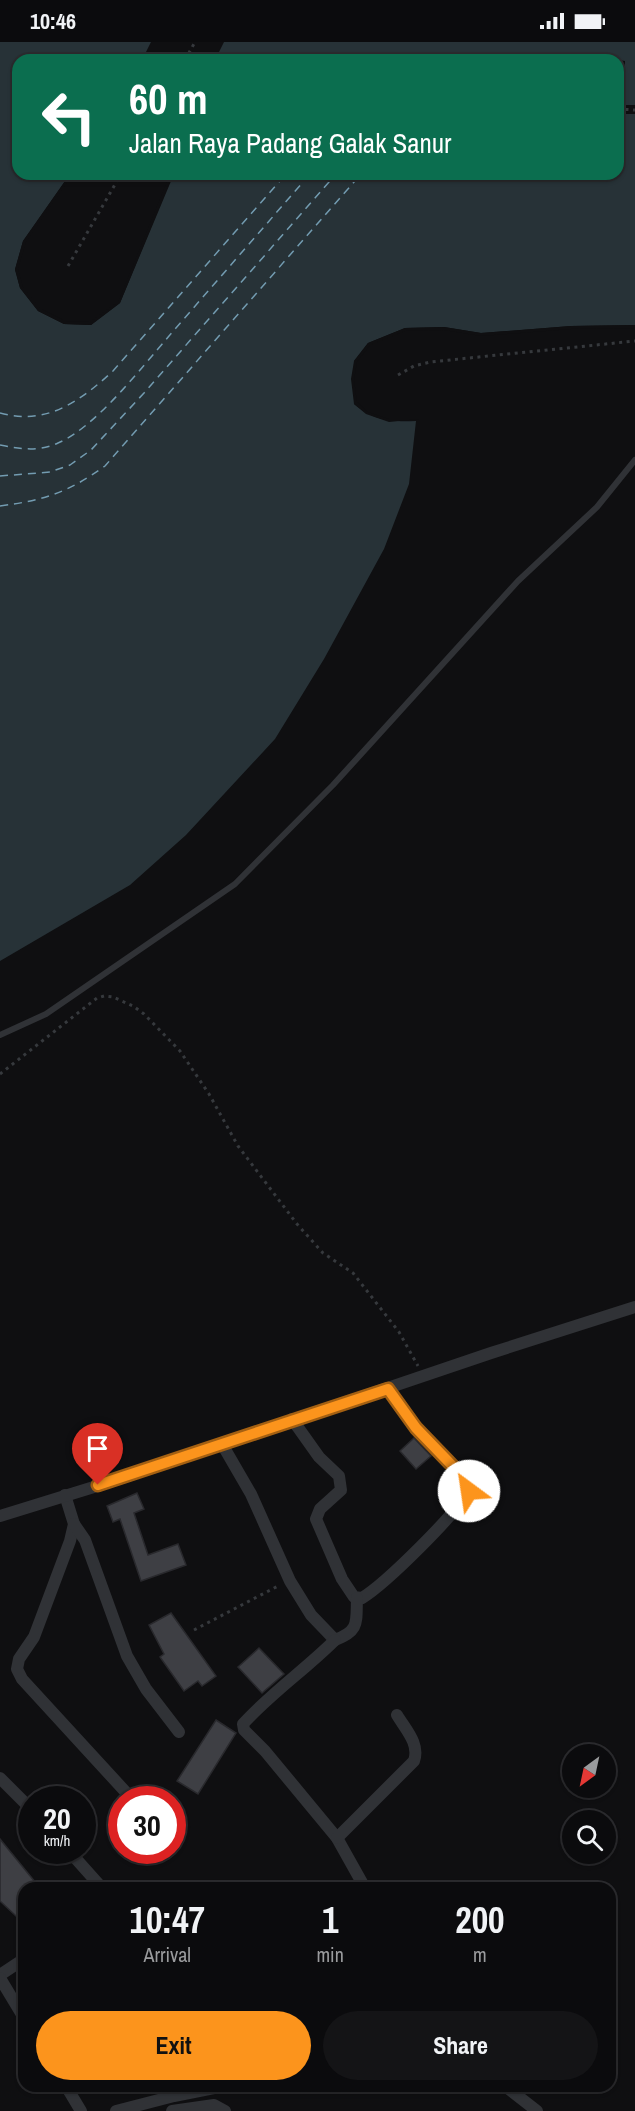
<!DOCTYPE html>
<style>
:root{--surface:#0b0b0d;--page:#141416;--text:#f1f3f6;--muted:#9a9b9d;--line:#2b2b2e;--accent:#fc941c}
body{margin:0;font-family:"Archivo Narrow",sans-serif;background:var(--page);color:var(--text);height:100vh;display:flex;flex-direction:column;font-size:22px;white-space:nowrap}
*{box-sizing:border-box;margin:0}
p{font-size:20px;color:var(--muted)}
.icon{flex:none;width:33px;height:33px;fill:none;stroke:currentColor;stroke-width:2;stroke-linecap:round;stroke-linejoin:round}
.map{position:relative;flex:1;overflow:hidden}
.panel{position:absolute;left:18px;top:1840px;width:598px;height:210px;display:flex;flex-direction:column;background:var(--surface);border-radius:18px;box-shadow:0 2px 4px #0004,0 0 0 2px var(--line)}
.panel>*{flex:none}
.banner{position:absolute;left:12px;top:12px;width:612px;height:126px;border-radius:18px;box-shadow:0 2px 4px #0004,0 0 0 2px var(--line);background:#0b6e4f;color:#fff;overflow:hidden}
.needle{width:39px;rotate:213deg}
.tools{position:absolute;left:562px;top:1702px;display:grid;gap:12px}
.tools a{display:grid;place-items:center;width:54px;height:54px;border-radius:50%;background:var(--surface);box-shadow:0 2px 4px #0004,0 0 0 2px var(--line);font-size:30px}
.speed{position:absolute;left:18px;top:1744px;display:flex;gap:12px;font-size:30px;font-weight:700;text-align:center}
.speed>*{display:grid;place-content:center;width:78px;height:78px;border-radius:50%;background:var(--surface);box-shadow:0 2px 4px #0004,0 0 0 2px var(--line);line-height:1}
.speed small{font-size:15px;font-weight:400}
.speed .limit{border:9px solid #d22;background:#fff;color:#111}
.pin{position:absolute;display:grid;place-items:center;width:51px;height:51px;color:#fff;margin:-62px -26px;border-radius:50% 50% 50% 0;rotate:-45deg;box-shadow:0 0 6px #0007}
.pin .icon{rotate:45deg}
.me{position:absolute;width:66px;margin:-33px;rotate:329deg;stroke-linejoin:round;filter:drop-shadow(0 0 4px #0008)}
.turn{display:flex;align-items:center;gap:21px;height:126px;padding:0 18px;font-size:27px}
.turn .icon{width:78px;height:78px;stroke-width:2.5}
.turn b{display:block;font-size:42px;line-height:51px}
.eta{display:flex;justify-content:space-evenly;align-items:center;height:102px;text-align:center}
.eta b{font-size:36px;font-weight:700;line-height:42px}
.primary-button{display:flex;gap:12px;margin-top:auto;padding:12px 18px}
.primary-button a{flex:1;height:69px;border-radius:36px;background:var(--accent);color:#111;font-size:24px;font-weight:700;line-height:69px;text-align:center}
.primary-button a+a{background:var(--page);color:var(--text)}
.status{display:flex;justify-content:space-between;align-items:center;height:42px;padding:0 30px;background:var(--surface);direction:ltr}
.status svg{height:16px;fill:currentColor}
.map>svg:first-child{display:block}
</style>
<div class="status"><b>10:46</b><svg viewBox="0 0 49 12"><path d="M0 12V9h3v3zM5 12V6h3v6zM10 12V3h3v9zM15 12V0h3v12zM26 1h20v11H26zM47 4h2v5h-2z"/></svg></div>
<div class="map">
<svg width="635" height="2069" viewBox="0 0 635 2069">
<rect width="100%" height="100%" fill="#0f0f11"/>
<path fill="#273237" d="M0,0H151L142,18H18V132H70L23,199L15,228L20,246L38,269L64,282L91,283L120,261L173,132H618V18H215L224,0H635V283L571,284L481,291L444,285L405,286L368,301L354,319V362C374,379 391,380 416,379L409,442L384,507L324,617L275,697L186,793L130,843L0,919Z"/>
<g fill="#0f0f11">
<path d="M619,18L625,19L624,63H635V72H618Z"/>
<path d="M70,132H73L26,200L18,227L23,245L40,266L65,279L90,280L118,260L170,132H174L120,261L91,283L64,282L38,269L20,246L15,227L23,199Z"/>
<path d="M635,283V286L571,287L481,294L444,288L405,289L370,303L357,320L354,338L357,360L368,370L389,377H419L389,380L366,372L354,362L351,337L354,319L368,301L405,286L444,285L481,291L571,284Z"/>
</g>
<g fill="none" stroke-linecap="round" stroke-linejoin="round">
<g stroke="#739cb1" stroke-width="1.5" stroke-dasharray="8 6" stroke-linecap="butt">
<path d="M0,371C47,384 80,359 113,329L286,132"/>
<path d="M0,403C20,407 39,410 58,401C96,385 141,326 169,294C216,240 263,186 310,132"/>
<path d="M0,434L50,430L70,423L91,408L144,351L336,132"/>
<path d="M0,464C45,458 67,451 105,424L361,132"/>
</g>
</g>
<g fill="#3e3f44" stroke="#29292d" stroke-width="1.5">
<path d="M414,1396L431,1414L416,1427L400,1409Z"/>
<path d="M137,1451L144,1467L134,1471L148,1513L178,1502L186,1523L141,1539L120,1477L113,1480L107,1464Z"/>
<path d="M171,1571L216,1634L202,1644L198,1639L184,1649L160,1615L164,1612L149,1583Z"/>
<path d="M259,1606L284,1632L262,1651L238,1625Z"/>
<path d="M216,1678L236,1691L198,1752L177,1739Z"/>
<path d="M0,1797L40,1846H24V1865L16,1874L0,1859Z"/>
</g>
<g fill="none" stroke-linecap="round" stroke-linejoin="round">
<g stroke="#36393d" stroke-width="3" stroke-dasharray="3 4.5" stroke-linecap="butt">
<path d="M185,18L195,0"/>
<path d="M621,20L622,67"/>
<path d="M618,67L635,68"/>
<path d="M68,224L121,132"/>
<path d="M398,333L414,324L430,320L635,299"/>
<path d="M0,1032L97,956L104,954L113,955L133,964L144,972L180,1009L209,1052L238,1104L297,1182L323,1211L353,1231L399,1290L418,1324"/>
<path d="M194,1588L278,1544"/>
</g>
<path stroke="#303236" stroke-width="6" d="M0,993L46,972L235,842L333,743L518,539L597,465L635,418"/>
<g stroke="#303236" stroke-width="12">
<path d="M292,1377L319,1415L339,1434L341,1448L320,1467L316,1477L342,1537L354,1555L362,1556C385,1542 459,1470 470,1446L469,1441L416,1386L388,1347"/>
<path d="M222,1402L251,1452L290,1539L311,1573L335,1598C360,1589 356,1580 357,1556"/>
<path d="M65,1453L74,1482L70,1499L34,1595L19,1617L17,1627L22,1637L133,1758"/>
<path d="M0,1474L110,1440L491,1311L635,1265"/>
<path d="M74,1482L85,1498L127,1614L146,1647L179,1690"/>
<path d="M335,1598C306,1627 271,1651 243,1682L244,1688L265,1709L337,1796L365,1846"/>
<path d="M0,1736L32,1768"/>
<path d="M337,1796L414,1719C420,1702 406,1688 397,1673"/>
<path d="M69,1809L102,1846"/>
<path d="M0,1933L24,1917"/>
<path d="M0,1936L24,1976"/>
<path d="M66,2044L81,2069"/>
<path d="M258,2044H265"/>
<path d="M505,2044L537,2069"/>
<path d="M116,2069L174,2054L224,2044"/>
<path d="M172,2069L214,2063L225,2069"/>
</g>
</g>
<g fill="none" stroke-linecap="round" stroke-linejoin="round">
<defs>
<path id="route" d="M98,1443L388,1347L416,1386L469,1441V1449"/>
</defs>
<use href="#route" stroke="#a46012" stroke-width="15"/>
<use href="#route" stroke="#fc941c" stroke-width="10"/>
</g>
</svg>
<div class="tools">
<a><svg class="needle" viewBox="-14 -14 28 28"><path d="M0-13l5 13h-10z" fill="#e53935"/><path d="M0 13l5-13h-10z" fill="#9a9b9d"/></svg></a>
<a><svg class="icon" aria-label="search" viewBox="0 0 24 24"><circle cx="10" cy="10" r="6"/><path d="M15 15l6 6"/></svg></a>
</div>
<div class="speed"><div>20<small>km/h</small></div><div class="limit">30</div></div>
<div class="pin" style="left:98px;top:1443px;background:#d93025"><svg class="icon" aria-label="arrive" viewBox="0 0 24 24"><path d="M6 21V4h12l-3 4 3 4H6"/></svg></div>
<svg class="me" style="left:469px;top:1449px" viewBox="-20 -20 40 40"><circle r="19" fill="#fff"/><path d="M0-13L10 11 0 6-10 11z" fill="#fc941c"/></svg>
<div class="banner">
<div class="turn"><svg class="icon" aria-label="left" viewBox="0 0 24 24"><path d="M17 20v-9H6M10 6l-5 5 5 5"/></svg><div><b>60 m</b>Jalan Raya Padang Galak Sanur</div></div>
</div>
<section class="panel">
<div class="eta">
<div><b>10:47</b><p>Arrival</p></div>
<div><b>1</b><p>min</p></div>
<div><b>200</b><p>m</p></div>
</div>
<div class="primary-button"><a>Exit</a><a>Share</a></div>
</section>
</div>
